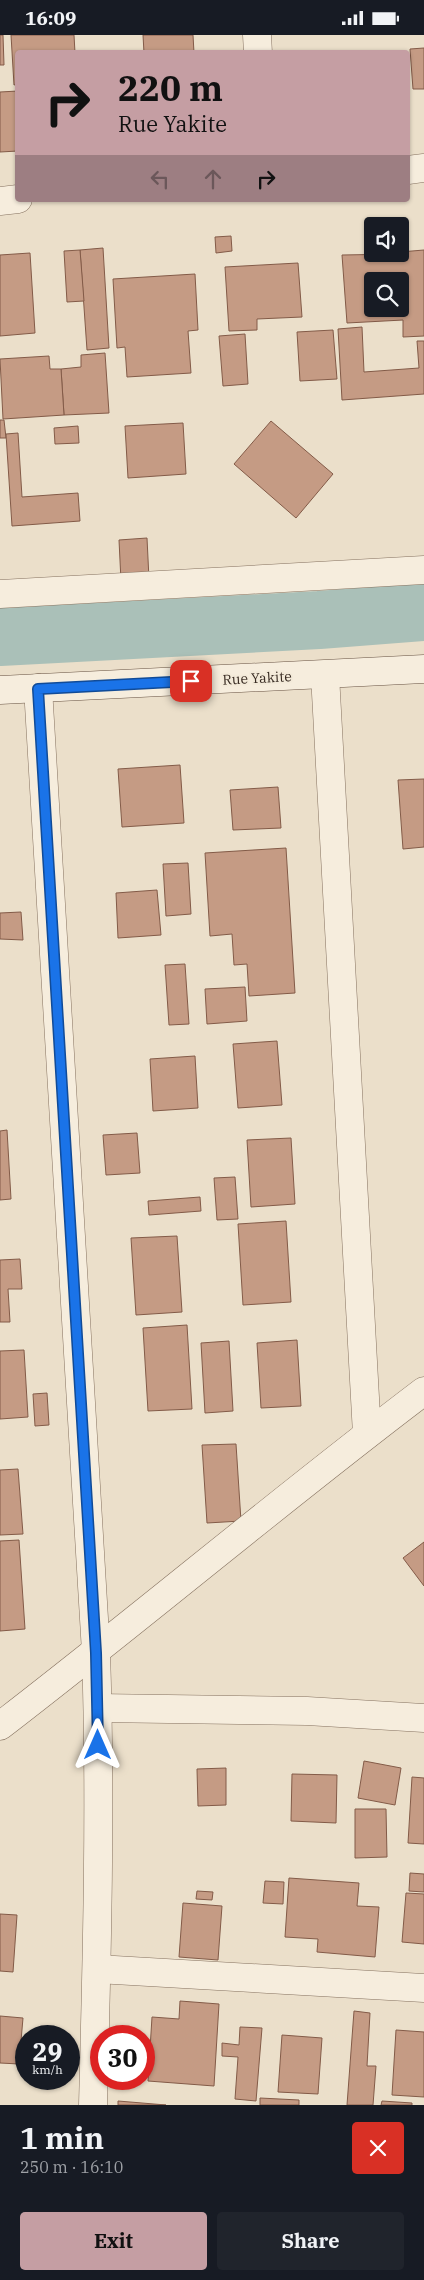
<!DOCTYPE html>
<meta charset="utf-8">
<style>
:root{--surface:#171b24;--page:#20242c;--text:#f1f3f6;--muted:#9ea1a6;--accent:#c59ea3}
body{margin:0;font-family:"IBM Plex Serif",serif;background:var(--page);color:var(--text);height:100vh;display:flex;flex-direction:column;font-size:19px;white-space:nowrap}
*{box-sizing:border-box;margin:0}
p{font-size:16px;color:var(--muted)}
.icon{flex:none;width:28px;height:28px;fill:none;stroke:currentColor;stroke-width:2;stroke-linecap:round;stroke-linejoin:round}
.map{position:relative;height:2070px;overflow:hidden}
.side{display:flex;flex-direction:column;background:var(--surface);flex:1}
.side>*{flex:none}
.guide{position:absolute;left:15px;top:15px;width:395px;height:152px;border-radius:5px;box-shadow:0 1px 4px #0004;background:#c59ea3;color:#111;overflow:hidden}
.controls{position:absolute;left:364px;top:182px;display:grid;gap:10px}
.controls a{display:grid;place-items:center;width:45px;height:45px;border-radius:5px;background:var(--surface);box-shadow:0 1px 4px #0004;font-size:25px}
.speed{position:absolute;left:15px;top:1990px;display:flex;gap:10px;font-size:25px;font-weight:700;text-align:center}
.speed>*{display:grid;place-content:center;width:65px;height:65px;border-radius:50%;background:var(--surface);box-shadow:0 1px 4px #0004;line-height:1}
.speed small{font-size:12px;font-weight:400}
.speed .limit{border:8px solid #d22;background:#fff;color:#111}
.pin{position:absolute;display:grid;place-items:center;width:42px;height:42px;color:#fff;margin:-21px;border-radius:10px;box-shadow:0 2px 8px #0006}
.me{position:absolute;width:55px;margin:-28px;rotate:0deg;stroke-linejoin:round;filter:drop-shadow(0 0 4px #0008)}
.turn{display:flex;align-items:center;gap:18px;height:105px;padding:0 20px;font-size:22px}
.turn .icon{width:65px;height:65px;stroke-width:2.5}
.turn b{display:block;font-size:35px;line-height:42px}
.lanes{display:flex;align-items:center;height:48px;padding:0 20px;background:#0003;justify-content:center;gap:25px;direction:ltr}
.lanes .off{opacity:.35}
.round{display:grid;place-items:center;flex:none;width:52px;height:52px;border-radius:5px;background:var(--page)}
.summary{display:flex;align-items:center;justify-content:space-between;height:85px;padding:0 20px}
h1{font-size:30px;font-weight:700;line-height:38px}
.button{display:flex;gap:10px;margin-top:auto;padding:10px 20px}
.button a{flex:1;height:58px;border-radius:5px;background:var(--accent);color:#111;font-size:20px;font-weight:700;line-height:58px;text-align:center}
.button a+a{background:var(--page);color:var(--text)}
.status{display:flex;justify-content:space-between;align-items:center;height:35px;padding:0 25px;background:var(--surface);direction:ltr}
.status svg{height:14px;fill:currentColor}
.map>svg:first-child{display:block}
</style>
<div class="status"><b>16:09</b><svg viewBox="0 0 49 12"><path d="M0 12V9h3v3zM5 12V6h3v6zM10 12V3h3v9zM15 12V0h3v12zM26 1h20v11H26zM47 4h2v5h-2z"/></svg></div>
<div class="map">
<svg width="424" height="2070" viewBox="0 0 424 2070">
<rect width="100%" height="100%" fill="#ebdfca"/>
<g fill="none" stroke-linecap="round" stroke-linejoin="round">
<path stroke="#aac0b8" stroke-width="58" d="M0,602L319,585L424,577"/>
</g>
<g fill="#c59b84" stroke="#835b48" fill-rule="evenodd">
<path d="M0,0H3L4,30H0Z"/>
<path d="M11,0H74L75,18H18V49L14,50Z"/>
<path d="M143,0H193L194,18H144Z"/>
<path d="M424,13V54H413L410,14Z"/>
<path d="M18,56V116L0,117V57Z"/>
<path d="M231,201L232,216L216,218L215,202Z"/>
<path d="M103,213L109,313L87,315L80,215Z"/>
<path d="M80,215L84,266L67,267L64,216Z"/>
<path d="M424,215V301L403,302V285L347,288L342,220L400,219V217ZM372,246H400V274H372Z"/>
<path d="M30,218L35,298L0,301V220Z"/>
<path d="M298,228L302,282L257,284V295L229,296L225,232Z"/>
<path d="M195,239L198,295L188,296L191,338L127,342L125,312L117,313L113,244Z"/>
<path d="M362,292L364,337L419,333L417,306H424V359L342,365L338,294Z"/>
<path d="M333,295L337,344L300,346L297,297Z"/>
<path d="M245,299L248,349L223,351L219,301Z"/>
<path d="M105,318L109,378L64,380L61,334L81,332V320Z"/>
<path d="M49,321L50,334H61L64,380L3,384L0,324Z"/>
<path d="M0,385H4L6,403H0Z"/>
<path d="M271,386L333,439L296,483L234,429Z"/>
<path d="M183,388L186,439L128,443L125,391Z"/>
<path d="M78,391L79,408L55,409L54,393Z"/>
<path d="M18,398L22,462L78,458L80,486L12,491L6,399Z"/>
<path d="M147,503L149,544L121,546L119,505Z"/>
<path d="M180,730L184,788L122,792L118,734Z"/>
<path d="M424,744V812L403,814L398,745Z"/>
<path d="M278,752L281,793L233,795L230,755Z"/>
<path d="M286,813L295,958L249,961L247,929L234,930L232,899L210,901L205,818Z"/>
<path d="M188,828L191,879L166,881L163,829Z"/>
<path d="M157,855L161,900L118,903L116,858Z"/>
<path d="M21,877L23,905L0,904V878Z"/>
<path d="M185,929L189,989L169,990L165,930Z"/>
<path d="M245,952L247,986L207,989L205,954Z"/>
<path d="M277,1006L282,1070L238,1073L233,1009Z"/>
<path d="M195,1021L198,1073L153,1076L150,1024Z"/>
<path d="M7,1095L11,1164L0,1165V1096Z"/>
<path d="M137,1098L140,1138L106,1140L103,1100Z"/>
<path d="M291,1103L295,1169L251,1172L247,1105Z"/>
<path d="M235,1142L238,1184L217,1185L214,1143Z"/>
<path d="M200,1162L201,1176L149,1180L148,1166Z"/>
<path d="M286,1186L291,1267L243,1270L238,1189Z"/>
<path d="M177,1201L182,1277L136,1280L131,1203Z"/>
<path d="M20,1224L22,1254H8L10,1287H0V1225Z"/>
<path d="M187,1290L192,1374L148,1376L143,1293Z"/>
<path d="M297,1305L301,1371L261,1373L257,1308Z"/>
<path d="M229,1306L233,1376L205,1378L201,1308Z"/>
<path d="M24,1315L28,1382L0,1384V1316Z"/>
<path d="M47,1358L49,1390L35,1391L33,1359Z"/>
<path d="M236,1409L241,1486L207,1488L202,1410Z"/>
<path d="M18,1434L23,1499L0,1500V1435Z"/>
<path d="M19,1505L25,1594L0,1596V1506Z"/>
<path d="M424,1507V1551L403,1523Z"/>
<path d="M364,1726L401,1733L395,1770L358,1763Z"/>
<path d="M226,1733V1770L198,1771L197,1734Z"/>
<path d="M292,1739L337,1740L336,1788L291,1786Z"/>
<path d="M412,1742L424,1743V1809L408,1808Z"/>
<path d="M355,1774H386L387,1822L355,1823Z"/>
<path d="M410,1838L424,1839V1857L409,1856Z"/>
<path d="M289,1843L359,1848L357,1871L379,1872L375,1922L317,1917L318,1904L285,1902Z"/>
<path d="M265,1846L284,1847L283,1869L263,1868Z"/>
<path d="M197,1856L213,1857L212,1865L196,1864Z"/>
<path d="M406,1858L424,1859V1909L402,1907Z"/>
<path d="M183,1868L222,1871L218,1925L179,1922Z"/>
<path d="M0,1879L17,1880L13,1937L0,1936Z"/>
<path d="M180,1966L219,1969L214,2051L148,2046L152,1982L179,1984Z"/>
<path d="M354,1976L370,1978L367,2031H376L373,2070H347Z"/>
<path d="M0,1981L23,1983L19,2029L0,2028Z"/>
<path d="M240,1992L262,1993L256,2066L235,2064L238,2022L222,2021V2008L239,2010Z"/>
<path d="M396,1995L424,1997V2062L392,2060Z"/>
<path d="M282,2000L322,2003L318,2059L278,2057Z"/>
<path d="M260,2063L299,2065V2070H260Z"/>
<path d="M118,2066L166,2070H118Z"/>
<path d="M382,2066L412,2068V2070H381Z"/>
</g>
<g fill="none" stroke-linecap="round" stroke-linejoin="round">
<defs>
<g id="minor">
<path d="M257,0L258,18"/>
<path d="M408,135L424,133"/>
<path d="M0,166L18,164"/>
<path d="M0,559L424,535"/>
<path d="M325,640L367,1399"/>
<path d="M38,653L96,1617C101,1768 97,1919 93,2070"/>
<path d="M98,1673L307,1676L424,1683"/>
<path d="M97,1934L424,1953"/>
</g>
<path id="tertiary" d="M0,1691C143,1581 280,1465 424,1356"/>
<path id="secondary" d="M0,655L424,634"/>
</defs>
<use href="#minor" stroke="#867260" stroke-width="29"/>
<use href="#tertiary" stroke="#867260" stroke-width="29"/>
<use href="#secondary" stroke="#685343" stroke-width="29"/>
<use href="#minor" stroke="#f6eddd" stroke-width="28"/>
<use href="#tertiary" stroke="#f6eddd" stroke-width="28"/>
<use href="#secondary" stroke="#f6eddd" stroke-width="28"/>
</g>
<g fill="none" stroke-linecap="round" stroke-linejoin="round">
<defs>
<path id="route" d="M98,1710L96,1618L38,654L191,646"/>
</defs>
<use href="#route" stroke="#114b97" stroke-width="12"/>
<use href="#route" stroke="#1a73e8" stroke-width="9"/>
</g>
<g text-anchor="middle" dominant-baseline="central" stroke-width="4" stroke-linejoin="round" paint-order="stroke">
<g font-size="14" fill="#382b22" stroke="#f3ead9">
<text transform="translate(257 643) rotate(-3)">Rue Yakite</text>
</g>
</g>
</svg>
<div class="controls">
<a><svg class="icon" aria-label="sound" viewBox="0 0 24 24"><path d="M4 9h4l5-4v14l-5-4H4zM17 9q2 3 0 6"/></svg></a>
<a><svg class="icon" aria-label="search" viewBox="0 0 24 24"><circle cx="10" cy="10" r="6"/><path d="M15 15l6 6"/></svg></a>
</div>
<div class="speed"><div>29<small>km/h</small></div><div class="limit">30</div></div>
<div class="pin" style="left:191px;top:646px;background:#d93025"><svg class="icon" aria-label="arrive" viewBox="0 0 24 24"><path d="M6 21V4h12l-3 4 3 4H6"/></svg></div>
<svg class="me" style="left:98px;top:1710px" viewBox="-20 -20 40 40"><path d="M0-17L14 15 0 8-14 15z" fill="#1a73e8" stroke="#fff" stroke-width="4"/></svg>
<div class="guide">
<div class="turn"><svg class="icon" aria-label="right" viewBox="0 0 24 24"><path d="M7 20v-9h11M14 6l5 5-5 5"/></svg><div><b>220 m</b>Rue Yakite</div></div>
<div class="lanes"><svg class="icon off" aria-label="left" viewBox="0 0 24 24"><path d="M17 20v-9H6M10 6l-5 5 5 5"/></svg><svg class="icon off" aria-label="ahead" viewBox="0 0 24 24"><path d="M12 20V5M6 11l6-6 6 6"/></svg><svg class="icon" aria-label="right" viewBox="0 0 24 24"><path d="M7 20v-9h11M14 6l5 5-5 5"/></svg></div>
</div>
</div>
<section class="side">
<div class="summary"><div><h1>1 min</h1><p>250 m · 16:10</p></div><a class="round" style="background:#d93025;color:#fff"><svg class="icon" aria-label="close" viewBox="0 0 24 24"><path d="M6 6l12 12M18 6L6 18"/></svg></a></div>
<div class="button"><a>Exit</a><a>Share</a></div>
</section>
